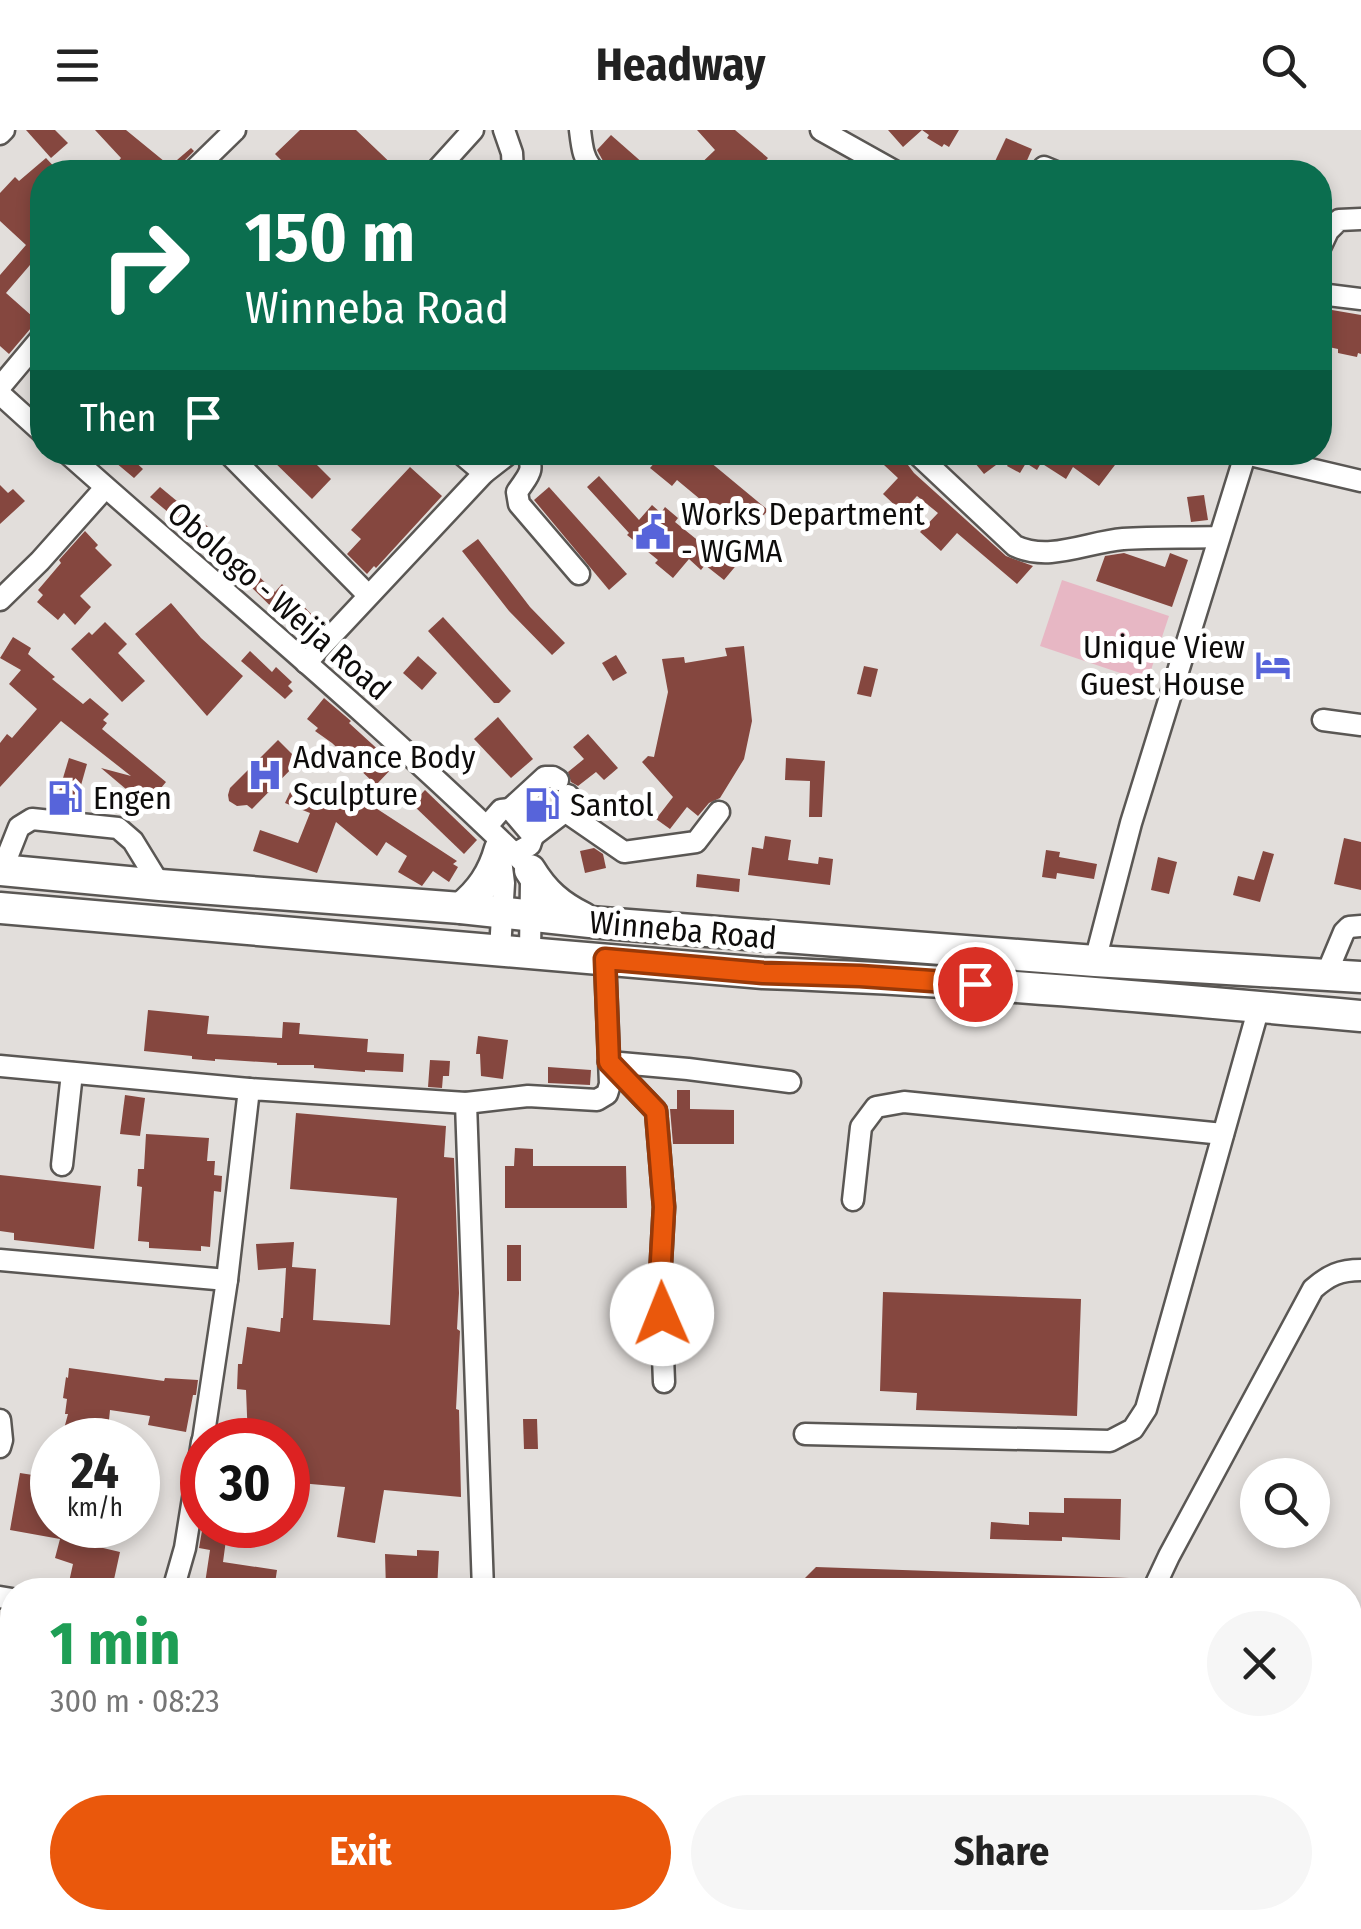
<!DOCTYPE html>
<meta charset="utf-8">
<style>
:root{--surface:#fff;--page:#f6f6f6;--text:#222;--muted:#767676;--accent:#ea580c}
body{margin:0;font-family:"Fira Sans Condensed",sans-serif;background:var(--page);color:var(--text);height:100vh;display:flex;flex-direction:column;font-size:38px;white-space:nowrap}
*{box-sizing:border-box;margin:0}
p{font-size:32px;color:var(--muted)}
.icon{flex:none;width:55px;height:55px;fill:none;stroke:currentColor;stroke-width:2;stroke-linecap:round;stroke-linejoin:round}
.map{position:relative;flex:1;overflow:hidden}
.drawer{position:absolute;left:0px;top:1448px;width:1362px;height:352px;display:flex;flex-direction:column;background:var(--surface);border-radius:40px 40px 0 0;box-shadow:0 5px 15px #0003}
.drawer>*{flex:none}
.banner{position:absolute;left:30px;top:30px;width:1302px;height:305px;border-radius:40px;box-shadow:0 5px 15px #0003;background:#0b6e4f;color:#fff;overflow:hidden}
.controls{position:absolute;left:1240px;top:1328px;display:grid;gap:20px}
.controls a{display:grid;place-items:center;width:90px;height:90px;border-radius:50%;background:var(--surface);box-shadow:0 5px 15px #0003;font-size:50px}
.speed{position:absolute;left:30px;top:1288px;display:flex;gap:20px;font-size:50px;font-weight:700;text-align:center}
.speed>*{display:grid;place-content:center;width:130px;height:130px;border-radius:50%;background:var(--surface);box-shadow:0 5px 15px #0003;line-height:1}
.speed small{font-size:25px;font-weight:400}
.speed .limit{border:15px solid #d22;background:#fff;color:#111}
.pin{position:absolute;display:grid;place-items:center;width:85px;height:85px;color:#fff;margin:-42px;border:5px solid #fff;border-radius:50%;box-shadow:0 2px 10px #0007}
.me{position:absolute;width:110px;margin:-55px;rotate:359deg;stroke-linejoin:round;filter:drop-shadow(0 0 8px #0008)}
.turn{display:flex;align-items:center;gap:35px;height:210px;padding:0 50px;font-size:45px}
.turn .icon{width:130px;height:130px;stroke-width:2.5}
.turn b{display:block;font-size:70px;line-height:85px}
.then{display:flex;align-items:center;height:95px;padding:0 50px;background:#0003;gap:20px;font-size:38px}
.round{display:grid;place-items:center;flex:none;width:105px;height:105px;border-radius:52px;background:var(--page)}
.headline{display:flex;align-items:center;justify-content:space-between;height:170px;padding:0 50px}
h1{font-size:60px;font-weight:700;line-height:75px;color:#1e9e55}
.primary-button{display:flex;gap:20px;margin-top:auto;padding:20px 50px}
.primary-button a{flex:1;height:115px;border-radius:60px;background:var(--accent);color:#fff;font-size:40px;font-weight:700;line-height:115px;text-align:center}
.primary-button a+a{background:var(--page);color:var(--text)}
header{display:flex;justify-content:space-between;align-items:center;height:130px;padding:0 50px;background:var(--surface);font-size:45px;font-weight:700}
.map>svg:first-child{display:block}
</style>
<header><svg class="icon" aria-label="menu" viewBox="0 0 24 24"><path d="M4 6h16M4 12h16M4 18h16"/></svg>Headway<svg class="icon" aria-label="search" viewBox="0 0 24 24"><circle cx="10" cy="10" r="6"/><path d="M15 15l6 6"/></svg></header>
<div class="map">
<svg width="1361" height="1799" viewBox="0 0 1361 1799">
<rect width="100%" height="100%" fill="#e2dedb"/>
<path fill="#e7b7c4" d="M1062,450L1169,486L1147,552L1040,516Z"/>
<path fill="#99a162" d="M1350,1572L1361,1573V1799H1080V1788H1350Z"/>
<g fill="#85473f">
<path d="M26,0H55L68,13L51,28Z"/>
<path d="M95,0H126L170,36L191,18L194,21L182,33L179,42H127L117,33L121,28Z"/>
<path d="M300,0H356L400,42H269L281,30L275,24Z"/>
<path d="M697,0H735L768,28L756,42H752L743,35L740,39L736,35L729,42H692L715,20Z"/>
<path d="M888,0H959L949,17L944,14L942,17L927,8L929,5L922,0L903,17Z"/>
<path d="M611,5L653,42H612L608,40L597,20Z"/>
<path d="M1006,8L1032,19L1022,42H990Z"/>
<path d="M46,28L59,42H42V121L6,163L41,194L31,198L9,224L0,216V145L26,115L0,91V63L15,47L19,51Z"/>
<path d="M1332,180L1361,185V224L1358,223L1357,227L1338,223V219L1324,216L1326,205L1321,204L1324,186L1331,188Z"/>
<path d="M103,322H140L132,329L143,339L134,348Z"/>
<path d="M264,322H304L331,349L312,369Z"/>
<path d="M645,322H698L768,380L753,398L737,385L730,394L677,350L672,356L650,338L656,331Z"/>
<path d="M870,322H902L905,331L914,343L1006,426L1033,436L1017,454L957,403L941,421L920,402L938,383L917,366L902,382L883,364L898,348Z"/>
<path d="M966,322H986L996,335L984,344Z"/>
<path d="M1007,322H1107L1118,331L1099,356L1073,337L1066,349L1041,333L1037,340L1026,333L1020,343L1007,336L1013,326Z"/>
<path d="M410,337L442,366L376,438L374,436L367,444L347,424L361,409L351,400Z"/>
<path d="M599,346L639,390L652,375L661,383L665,377L678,388L675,392L721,429L732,416L744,426L724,450L705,435L701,440L689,429L673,448L655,433L658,430L627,405L629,403L587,357Z"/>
<path d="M0,355L8,363L13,359L25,371L0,394Z"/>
<path d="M160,357L207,396L234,421L225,430L150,367Z"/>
<path d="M549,357L627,444L609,460L534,370Z"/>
<path d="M1204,365L1208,390L1191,392L1187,367Z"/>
<path d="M85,401L98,415L95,418L112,435L80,466L91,477L75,495L64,483L58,490L37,472L43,465L38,460L61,433L59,430Z"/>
<path d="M478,409L530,477L565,513L552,525L509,481L462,421Z"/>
<path d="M1124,423L1165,437L1170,423L1188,430L1172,477L1096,451L1105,426Z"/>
<path d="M249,437L275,462L282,454L319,492L303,508L240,446Z"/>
<path d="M171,473L201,508L243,546L207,586L135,504Z"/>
<path d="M443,487L511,561L499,573H494L428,501Z"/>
<path d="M105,492L127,514L118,523L145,551L122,572L71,519L89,502L92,505Z"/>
<path d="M13,507L31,518L28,524L55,547L52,549L83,574L90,568L109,584L103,590L107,593L102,599L166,652L146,676L101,638L131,646L61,591L0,657V613L7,604L12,608L37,579L9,554L21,540L0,528Z"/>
<path d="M744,516L752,591L744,629L720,668L709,673L698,686L687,677L670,699L656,689L673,667L642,632L648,626L654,627L668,562L662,529L684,527L685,533L727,526L725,518Z"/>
<path d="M250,521L272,542L276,537L292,552L288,556L293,561L285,569L241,531Z"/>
<path d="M616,525L627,543L613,551L602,533Z"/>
<path d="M418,526L437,543L422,560L403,543Z"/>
<path d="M864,536L878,539L871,567L857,564Z"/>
<path d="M324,568L351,591L349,593L395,635L376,655L332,613L315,601L318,598L307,589Z"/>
<path d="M498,587L533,629L511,648L474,609Z"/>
<path d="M588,604L618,638L604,650L596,642L578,656L571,652L568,642L584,629L573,617Z"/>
<path d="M278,610L299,631L252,679L247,675L237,676L229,671L228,665L230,658Z"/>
<path d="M69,628L87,634L74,680L54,678Z"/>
<path d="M786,628L825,631L822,687H809L810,651L785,650Z"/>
<path d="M292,658L356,685L365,671L457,731L453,734L458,737L449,752L433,741L422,756L398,742L407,726L386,712L377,726L336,692L317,743L253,721L260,700L298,713L310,683L285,673Z"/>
<path d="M425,660L477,710L464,724L412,674Z"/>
<path d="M765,706L791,710L788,730L818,734L819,727L833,729L830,755L748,745L752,717L763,719Z"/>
<path d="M1344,708L1361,712V760L1334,754Z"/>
<path d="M594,718L603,724L606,738L585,743L580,721Z"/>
<path d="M1046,720L1060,722L1059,727L1097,734L1094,749L1057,743L1056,749L1042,747Z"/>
<path d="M1263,721L1274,724L1260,772L1233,765L1238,746L1254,750Z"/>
<path d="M1158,727L1177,732L1169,764L1151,760Z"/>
<path d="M697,744L740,749L739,762L696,757Z"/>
<path d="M148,880L209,886L207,904L282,908L283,892L300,893L299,904L368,909L367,922L404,924L403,942L365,940V942L314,938V935H277V933L215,929V931L192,929V926L144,921Z"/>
<path d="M478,906L508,910L503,949L481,946L480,924H476Z"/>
<path d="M430,930L450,931L449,946H443L442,958L428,957Z"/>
<path d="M548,937L591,940L590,955L548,953Z"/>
<path d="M677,960H690V979L734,980V1014H673L670,979H677Z"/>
<path d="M125,965L145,968L140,1006L120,1004Z"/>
<path d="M296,983L446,996L444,1027L454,1028L459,1163L457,1199L460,1201L456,1279L459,1280L461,1367L384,1360L375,1413L337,1407L345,1357L288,1352V1310H248L246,1260L237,1259L238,1234H242L247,1197L280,1202L281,1188H283L286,1138L258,1140L256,1114L294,1112L292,1137L316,1139L313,1190L390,1195L397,1068L290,1059Z"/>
<path d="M146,1004L209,1008L207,1031H215L214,1045L222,1046L221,1062L214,1061L210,1117L201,1116V1121L149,1118V1112L138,1111L142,1057L137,1056L138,1039H144Z"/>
<path d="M515,1018L533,1019V1036H626L627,1078H505V1036H514Z"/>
<path d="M0,1045L101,1056L94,1119L14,1110V1103L0,1101Z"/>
<rect x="507" y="1115" width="14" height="36"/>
<path d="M883,1162L1081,1169L1077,1286L916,1280L917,1263L880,1261Z"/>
<path d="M69,1238L164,1251L165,1248L198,1250L196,1265H193L186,1302L148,1295L150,1286L110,1280L109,1290L103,1289L97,1310H61L68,1284H65L67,1269L63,1268L66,1247L68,1248Z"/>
<path d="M523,1289H537L538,1319H524Z"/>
<path d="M20,1343L52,1348V1395H80L78,1412L120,1422L113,1454L110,1453L108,1460L69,1452L73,1434L55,1428L60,1409L10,1400Z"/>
<path d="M1064,1368L1121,1369L1120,1410L1062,1407V1411L990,1409L991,1392L1029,1395V1382L1064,1383Z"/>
<path d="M203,1395H228L223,1432L277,1440L274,1460H204L210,1420L199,1418Z"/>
<path d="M417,1420L439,1421L437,1460H386L385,1424L417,1426Z"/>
<path d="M816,1437L1129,1448L1125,1460H793Z"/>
<path d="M0,1669L12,1672V1708L0,1705Z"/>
</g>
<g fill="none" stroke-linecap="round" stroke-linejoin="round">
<defs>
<g id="minor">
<path d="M504,0L512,23L513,42"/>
<path d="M580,0C582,17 583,30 595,42"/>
<path d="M821,0L896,42"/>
<path d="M0,4L4,0"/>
<path d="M1044,37L1056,42"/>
<path d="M192,42L235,0"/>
<path d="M435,42L473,0"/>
<path d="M1320,118L1328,101L1339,90L1361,89"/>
<path d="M1320,164L1361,169"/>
<path d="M0,257L42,207"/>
<path d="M0,264L42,302"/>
<path d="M66,322C220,459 379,591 526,735L530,740L531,751L530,822"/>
<path d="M227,322L368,465"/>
<path d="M459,322L484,343"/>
<path d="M526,322C536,341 528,345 517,362L519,374L579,444"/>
<path d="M915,322L1015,416C1050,432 1087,412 1123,409C1155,407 1187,408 1219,407"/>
<path d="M1246,324L1361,351"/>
<path d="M0,470L40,431L105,358"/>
<path d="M306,533L484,343L511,322"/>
<path d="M1323,590L1361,595"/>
<path d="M510,679L545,647H553L558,650"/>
<path d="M566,682L624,722L696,712L719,682"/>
<path d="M487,696L501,680L510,679L533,706L530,715L514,724"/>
<path d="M533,706L571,677L573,672L568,665"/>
<path d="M2,740L19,697L32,689L118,698L133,711L160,755"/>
<path d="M500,820L504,753L500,722"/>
<path d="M1095,831L1131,693L1246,322"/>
<path d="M1326,845L1344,802L1349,797L1361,796"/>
<path d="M609,932L656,981L664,1077L660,1149L664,1252"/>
<path d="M609,932L688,939L790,952"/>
<path d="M0,936L249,959"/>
<path d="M466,973L483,1460"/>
<path d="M62,1035L72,943"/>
<path d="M853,1070L861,997L876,977L904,972L1223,1004"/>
<path d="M0,1130L227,1150"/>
<path d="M0,1290L2,1310L0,1317"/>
<path d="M805,1304L1110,1311L1133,1299L1146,1279L1259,877"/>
<path d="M203,1310L227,1150L249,959L466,973L528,966L597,970L607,964L610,954L605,829"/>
<path d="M173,1460L185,1418L202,1312"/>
<path d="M1153,1460L1169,1426L1313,1159C1329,1145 1340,1140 1361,1140"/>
<path d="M0,1467L12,1469"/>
<path d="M498,1788V1799"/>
<path d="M610,1788L611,1799"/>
<path d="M855,1788L863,1799"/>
<path d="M54,1799L59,1788"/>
<path d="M1055,1799L1056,1788"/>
</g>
<g id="highway">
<path d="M0,740L160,755L461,778L590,792L1095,831L1361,847"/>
<path d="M530,740C544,763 559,776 583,788"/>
<path d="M0,778L763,843C963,850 1162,868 1361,886"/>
<path d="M461,778C481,762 493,744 500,719"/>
</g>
</defs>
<use href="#minor" stroke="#5a5754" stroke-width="25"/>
<use href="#highway" stroke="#5a5754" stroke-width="35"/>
<use href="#minor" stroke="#fff" stroke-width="20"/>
<use href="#highway" stroke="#fff" stroke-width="30"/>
</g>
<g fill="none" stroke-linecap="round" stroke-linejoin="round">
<defs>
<path id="route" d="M662,1184L660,1149L664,1077L656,981L609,932L605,829L763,843L860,846L975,854"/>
</defs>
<use href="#route" stroke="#983908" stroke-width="25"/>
<use href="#route" stroke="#ea580c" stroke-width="18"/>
</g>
<defs>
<symbol id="civic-bare" viewBox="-9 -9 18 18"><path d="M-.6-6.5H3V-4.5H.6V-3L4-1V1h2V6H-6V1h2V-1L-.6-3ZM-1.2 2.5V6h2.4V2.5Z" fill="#5764da" stroke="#fff" stroke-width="2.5" paint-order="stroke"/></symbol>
<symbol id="hotel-bare" viewBox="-9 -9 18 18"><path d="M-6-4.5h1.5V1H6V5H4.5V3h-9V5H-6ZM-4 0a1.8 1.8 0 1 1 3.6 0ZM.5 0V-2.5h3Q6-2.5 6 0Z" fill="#5764da" stroke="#fff" stroke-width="2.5" paint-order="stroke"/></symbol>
<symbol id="hospital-bare" viewBox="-9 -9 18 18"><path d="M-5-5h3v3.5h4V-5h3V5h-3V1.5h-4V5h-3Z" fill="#5764da" stroke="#fff" stroke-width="2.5" paint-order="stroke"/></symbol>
<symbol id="fuel-bare" viewBox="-9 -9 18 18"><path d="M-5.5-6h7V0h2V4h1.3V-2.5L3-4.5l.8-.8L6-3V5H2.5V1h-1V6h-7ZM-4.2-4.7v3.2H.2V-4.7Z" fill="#5764da" stroke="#fff" stroke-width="2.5" paint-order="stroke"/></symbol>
</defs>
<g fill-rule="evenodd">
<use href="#civic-bare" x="628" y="377" width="50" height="50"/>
<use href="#hotel-bare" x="1248" y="510" width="50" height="50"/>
<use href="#hospital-bare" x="240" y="620" width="50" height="50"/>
<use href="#fuel-bare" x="40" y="643" width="50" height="50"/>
<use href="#fuel-bare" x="517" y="650" width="50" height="50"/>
</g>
<g text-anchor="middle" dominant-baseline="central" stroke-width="10" stroke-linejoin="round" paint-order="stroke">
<g font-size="32" fill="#0e0c0b" stroke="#fff" text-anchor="start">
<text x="681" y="384">Works Department<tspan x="681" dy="37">- WGMA</tspan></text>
<text x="1245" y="517" text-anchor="end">Unique View<tspan x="1245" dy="37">Guest House</tspan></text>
<text x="293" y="627">Advance Body<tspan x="293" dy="37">Sculpture</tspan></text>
<text x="93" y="668">Engen</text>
<text x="570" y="675">Santol</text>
</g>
<g font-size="32" fill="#0e0c0b" stroke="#fff">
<text transform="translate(279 471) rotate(41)">Obologo - Weija Road</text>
<text transform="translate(683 800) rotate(5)">Winneba Road</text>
</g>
</g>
</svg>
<div class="controls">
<a><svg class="icon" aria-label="search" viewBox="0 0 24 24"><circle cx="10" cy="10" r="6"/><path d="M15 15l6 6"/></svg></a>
</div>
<div class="speed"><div>24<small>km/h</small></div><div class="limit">30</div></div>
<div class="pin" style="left:975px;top:854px;background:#d93025"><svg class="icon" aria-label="arrive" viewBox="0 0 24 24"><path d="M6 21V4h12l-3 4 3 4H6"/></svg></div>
<svg class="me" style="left:662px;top:1184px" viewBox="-20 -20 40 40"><circle r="19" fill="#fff"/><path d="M0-13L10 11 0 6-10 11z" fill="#ea580c"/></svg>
<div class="banner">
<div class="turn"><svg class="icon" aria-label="right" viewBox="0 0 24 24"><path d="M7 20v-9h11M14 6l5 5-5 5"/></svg><div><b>150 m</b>Winneba Road</div></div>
<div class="then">Then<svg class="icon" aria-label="arrive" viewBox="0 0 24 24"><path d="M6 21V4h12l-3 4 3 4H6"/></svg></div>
</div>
<section class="drawer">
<div class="headline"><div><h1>1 min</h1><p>300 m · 08:23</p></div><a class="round"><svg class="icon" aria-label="close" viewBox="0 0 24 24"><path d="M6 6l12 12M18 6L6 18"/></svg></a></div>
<div class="primary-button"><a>Exit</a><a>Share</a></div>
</section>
</div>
